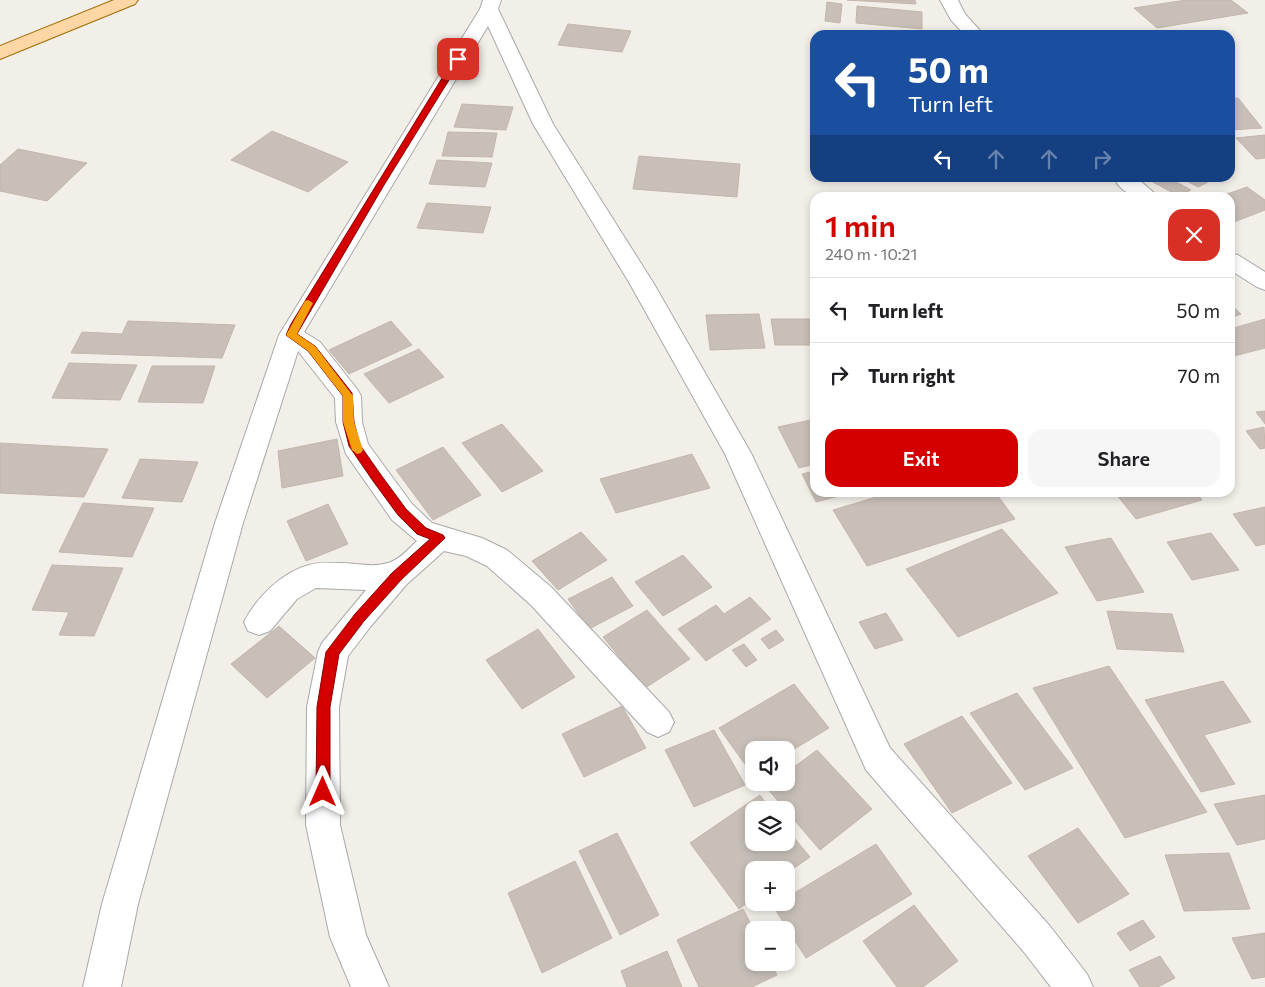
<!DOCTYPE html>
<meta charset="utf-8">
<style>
:root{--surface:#fff;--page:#f6f6f6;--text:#202124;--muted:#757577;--line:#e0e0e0;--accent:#d40000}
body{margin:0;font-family:Commissioner,sans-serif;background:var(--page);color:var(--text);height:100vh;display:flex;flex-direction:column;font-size:19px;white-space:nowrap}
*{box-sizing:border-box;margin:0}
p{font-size:16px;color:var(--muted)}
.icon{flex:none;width:28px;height:28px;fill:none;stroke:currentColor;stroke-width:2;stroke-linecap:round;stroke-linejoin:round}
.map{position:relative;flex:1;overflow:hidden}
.details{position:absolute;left:810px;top:192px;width:425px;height:305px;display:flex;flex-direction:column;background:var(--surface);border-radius:15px;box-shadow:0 2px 8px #0003}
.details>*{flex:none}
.top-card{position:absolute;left:810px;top:30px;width:425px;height:152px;border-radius:15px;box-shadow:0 2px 8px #0003;background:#1a4fa0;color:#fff;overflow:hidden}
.fabs{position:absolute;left:745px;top:741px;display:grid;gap:10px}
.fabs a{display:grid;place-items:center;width:50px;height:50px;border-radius:10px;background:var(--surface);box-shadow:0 2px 8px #0003;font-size:25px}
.pin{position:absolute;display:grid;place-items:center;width:42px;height:42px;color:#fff;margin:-21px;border-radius:10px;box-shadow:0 2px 8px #0006}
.me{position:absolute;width:55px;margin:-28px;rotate:0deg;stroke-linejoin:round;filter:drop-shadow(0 0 4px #0008)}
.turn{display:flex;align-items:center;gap:18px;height:105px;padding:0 15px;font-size:22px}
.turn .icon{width:65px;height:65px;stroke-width:2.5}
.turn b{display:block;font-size:35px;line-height:42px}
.lanes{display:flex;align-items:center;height:48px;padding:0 15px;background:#0003;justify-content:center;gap:25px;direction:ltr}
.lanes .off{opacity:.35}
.round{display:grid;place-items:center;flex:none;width:52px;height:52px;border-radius:15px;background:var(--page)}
.overview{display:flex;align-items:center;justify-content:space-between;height:85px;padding:0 15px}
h1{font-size:30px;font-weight:600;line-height:38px;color:var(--accent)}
.cta{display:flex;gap:10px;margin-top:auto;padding:10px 15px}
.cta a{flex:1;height:58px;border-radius:15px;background:var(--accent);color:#fff;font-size:20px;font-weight:600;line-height:58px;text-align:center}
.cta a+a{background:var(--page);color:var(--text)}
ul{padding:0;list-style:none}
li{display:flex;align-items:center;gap:15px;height:65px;padding:0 15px;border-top:1px solid var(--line)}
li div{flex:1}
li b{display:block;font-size:19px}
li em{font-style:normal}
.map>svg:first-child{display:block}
</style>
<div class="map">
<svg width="1265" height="987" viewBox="0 0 1265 987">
<rect width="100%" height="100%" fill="#f2efe9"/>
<g fill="#c7bfb8" stroke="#c4b6ab">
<path d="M915,0L916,4L847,0Z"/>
<path d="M1186,0H1231L1248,13L1157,28L1134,8Z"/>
<path d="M827,2L842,4L840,23L825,21Z"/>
<path d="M857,6L922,12V29L856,23Z"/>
<path d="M568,24L631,31L622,52L558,45Z"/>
<path d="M1238,98L1262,128L1230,130V99Z"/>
<path d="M462,104L513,107L506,130L454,127Z"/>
<path d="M272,131L348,162L308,192L231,160Z"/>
<path d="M448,132L497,133L492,157L442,156Z"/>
<path d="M1265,135V158L1256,159L1236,138Z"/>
<path d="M18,149L87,163L47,201L0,191V165Z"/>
<path d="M639,156L740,164L737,197L633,189Z"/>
<path d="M437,160L492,163L485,187L429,184Z"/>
<path d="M1146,178H1169L1191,190L1178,196Z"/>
<path d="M1181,178H1216L1198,187Z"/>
<path d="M1247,187L1265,200V210L1234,222L1230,219V198H1216Z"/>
<path d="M427,203L491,207L483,233L417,228Z"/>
<path d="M1230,304L1241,314L1230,318Z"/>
<path d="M759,314L765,348L710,350L706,315Z"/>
<path d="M771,319H812L815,345H775Z"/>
<path d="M1265,319V348L1234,356L1230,352V329Z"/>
<path d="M128,321L235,325L222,358L71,353L82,332L122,334Z"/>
<path d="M391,321L412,345L349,374L329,350Z"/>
<path d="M419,349L444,377L389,403L364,374Z"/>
<path d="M69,363L137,365L120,400L52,398Z"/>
<path d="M152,366H215L203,403L138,402Z"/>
<path d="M1265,411V424L1256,412Z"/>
<path d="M815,419V464L799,468L778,427Z"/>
<path d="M502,424L543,471L502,492L462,443Z"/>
<path d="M1264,427L1265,448L1260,449L1246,431Z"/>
<path d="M337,439L343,476L282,488L278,451Z"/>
<path d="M0,443L108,449L84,497L0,493Z"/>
<path d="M443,447L481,495L433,520L396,470Z"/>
<path d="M692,454L710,488L616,513L600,479Z"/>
<path d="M140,459L198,462L182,502L122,498Z"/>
<path d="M815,471V492H854L816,502L802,474Z"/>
<path d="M893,492H995L1015,519L867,566L833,510Z"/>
<path d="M1120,492H1196L1202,500L1136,519L1116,494Z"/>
<path d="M83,503L154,508L132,557L59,552Z"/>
<path d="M328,504L348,544L306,561L287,521Z"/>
<path d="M1265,507V544L1256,546L1233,514Z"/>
<path d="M1002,529L1058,593L958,637L906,569Z"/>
<path d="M581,532L607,560L558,590L532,561Z"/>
<path d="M1211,533L1239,570L1192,580L1167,542Z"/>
<path d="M1111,538L1144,592L1097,601L1065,547Z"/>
<path d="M683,555L712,587L663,616L635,582Z"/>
<path d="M52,565L123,568L94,636L59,635L69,612L32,610Z"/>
<path d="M612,577L633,606L589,629L568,599Z"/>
<path d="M750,597L771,619L706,661L678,629L716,605L724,614Z"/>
<path d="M647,610L690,659L645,688L603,637Z"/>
<path d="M1107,611L1172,614L1184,652L1117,649Z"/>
<path d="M886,613L903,640L875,649L859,622Z"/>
<path d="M279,626L315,658L267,698L231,664Z"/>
<path d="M538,629L575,677L522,709L486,660Z"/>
<path d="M776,630L784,640L769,649L761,639Z"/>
<path d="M744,644L757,660L746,667L732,650Z"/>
<path d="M1109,666L1207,812L1125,838L1033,688Z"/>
<path d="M1223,681L1251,722L1204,735L1235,784L1201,792L1145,700Z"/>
<path d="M794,684L829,728L786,754V750H754L752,774L719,728Z"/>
<path d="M1017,693L1073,768L1025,790L970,713Z"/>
<path d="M622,706L646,748L584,777L562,734Z"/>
<path d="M962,716L1012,783L952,813L904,744Z"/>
<path d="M714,730L745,785L694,807L665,750Z"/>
<path d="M817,750L872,809L820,850L766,787L773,782H786V773Z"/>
<path d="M760,795L771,810H754V842H786V828L810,857L786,874V870H754V898L739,909L690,843Z"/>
<path d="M1265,795V839L1237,845L1214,804Z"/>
<path d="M1078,828L1129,894L1078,923L1028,856Z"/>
<path d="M617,833L659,915L620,935L579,851Z"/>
<path d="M876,844L912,894L806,958L773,906L778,902H786V898Z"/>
<path d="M1229,853L1250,909L1184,911L1165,855Z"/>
<path d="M575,861L612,938L542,973L508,893Z"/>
<path d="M914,905L958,961L923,987H897L863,941Z"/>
<path d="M743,909L754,930V962H770L777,975L752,987H699L677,940Z"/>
<path d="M1143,920L1155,937L1130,951L1117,933Z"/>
<path d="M1265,933V977L1252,979L1232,938Z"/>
<path d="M667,951L682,987H627L621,971Z"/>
<path d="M1160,956L1175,978L1158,987H1140L1129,970Z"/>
</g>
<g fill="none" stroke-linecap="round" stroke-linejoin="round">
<defs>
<g id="street">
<path d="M483,0H501L498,9L553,124L654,284L751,453L890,748L1049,925L1087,974L1093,987H1051L1023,951L866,770L725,454L630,284L533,124L488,26L304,332L320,342L357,389L361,396L362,422L368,444L412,504L432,523L482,538L507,550L551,587L669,712L674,722L669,732L658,737L647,732L531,605L487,566L466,556L444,551L407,584L371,626L348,656L339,707L340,825L366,935L389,987H351L330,937L306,825L307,707L318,652L322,643L366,590L316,588L297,599L270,631L259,635L248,631L244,622C256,598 282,572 309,565C318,562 330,563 340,563C357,563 376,569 393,561C402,557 410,547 417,541L392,520L346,454L336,422L335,398L298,351L243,523L138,904L121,987H83L102,904L215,523L279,335L480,9Z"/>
<path d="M940,0H958L965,14L984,35H965L951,20Z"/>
<path d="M1114,178H1137L1160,198C1141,198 1123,197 1114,178Z"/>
<path d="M1230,253L1238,255L1265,272V290L1257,287L1230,270Z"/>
</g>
<path id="primary" d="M114,0H138L135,4L0,59V46Z"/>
</defs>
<use href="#street" stroke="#a9a9a9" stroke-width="2"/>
<use href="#primary" stroke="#a06b00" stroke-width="2"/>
<use href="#street" fill="#fff" fill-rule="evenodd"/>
<use href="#primary" fill="#fcd6a4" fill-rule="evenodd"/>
</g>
<path fill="#d40000" stroke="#8a0000" d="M455,57L462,59L384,185L297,334L315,346L352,393L354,422L360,445L381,475L406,509L426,528L443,535L445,538L401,580L364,621L339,654L330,707V792L328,797L323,798L318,797L316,792L317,707L326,652L355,614L392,573L430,539L417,534L398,515L373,481L349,446L343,422V396L308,351L286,335L291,324Z"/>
<path fill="#f59e0b" d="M308,300L313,303L297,334L315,346L353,396L354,422L363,450L361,453L357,454L352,450L343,422V396L308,351L286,335L305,301Z"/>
</svg>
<div class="fabs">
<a><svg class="icon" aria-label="sound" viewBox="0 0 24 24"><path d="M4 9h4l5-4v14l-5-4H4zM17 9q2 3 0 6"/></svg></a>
<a><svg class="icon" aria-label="layers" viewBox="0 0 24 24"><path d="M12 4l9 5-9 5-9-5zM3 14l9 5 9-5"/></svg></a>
<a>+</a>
<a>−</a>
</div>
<div class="pin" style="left:458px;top:59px;background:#d93025"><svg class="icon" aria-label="arrive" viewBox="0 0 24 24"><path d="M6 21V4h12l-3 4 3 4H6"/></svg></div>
<svg class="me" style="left:323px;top:792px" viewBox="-20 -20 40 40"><path d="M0-17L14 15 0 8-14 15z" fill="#d40000" stroke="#fff" stroke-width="4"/></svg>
<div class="top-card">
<div class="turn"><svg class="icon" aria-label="left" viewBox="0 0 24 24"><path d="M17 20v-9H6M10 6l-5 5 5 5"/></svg><div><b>50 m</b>Turn left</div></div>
<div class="lanes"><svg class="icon" aria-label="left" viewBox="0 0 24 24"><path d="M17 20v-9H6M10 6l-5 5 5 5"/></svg><svg class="icon off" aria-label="ahead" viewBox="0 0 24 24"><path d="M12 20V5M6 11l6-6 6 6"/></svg><svg class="icon off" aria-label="ahead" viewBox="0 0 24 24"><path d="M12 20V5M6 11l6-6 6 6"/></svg><svg class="icon off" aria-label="right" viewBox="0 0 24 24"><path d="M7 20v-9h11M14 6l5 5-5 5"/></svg></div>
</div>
<section class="details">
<div class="overview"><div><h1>1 min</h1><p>240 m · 10:21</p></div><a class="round" style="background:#d93025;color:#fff"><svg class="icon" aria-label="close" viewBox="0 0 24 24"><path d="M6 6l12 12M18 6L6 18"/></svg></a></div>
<ul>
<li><svg class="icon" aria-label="left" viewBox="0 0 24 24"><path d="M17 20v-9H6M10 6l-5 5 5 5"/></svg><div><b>Turn left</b></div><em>50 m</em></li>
<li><svg class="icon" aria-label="right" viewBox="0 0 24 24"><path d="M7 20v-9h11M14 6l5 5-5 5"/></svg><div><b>Turn right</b></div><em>70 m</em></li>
</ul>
<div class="cta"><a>Exit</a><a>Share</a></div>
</section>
</div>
